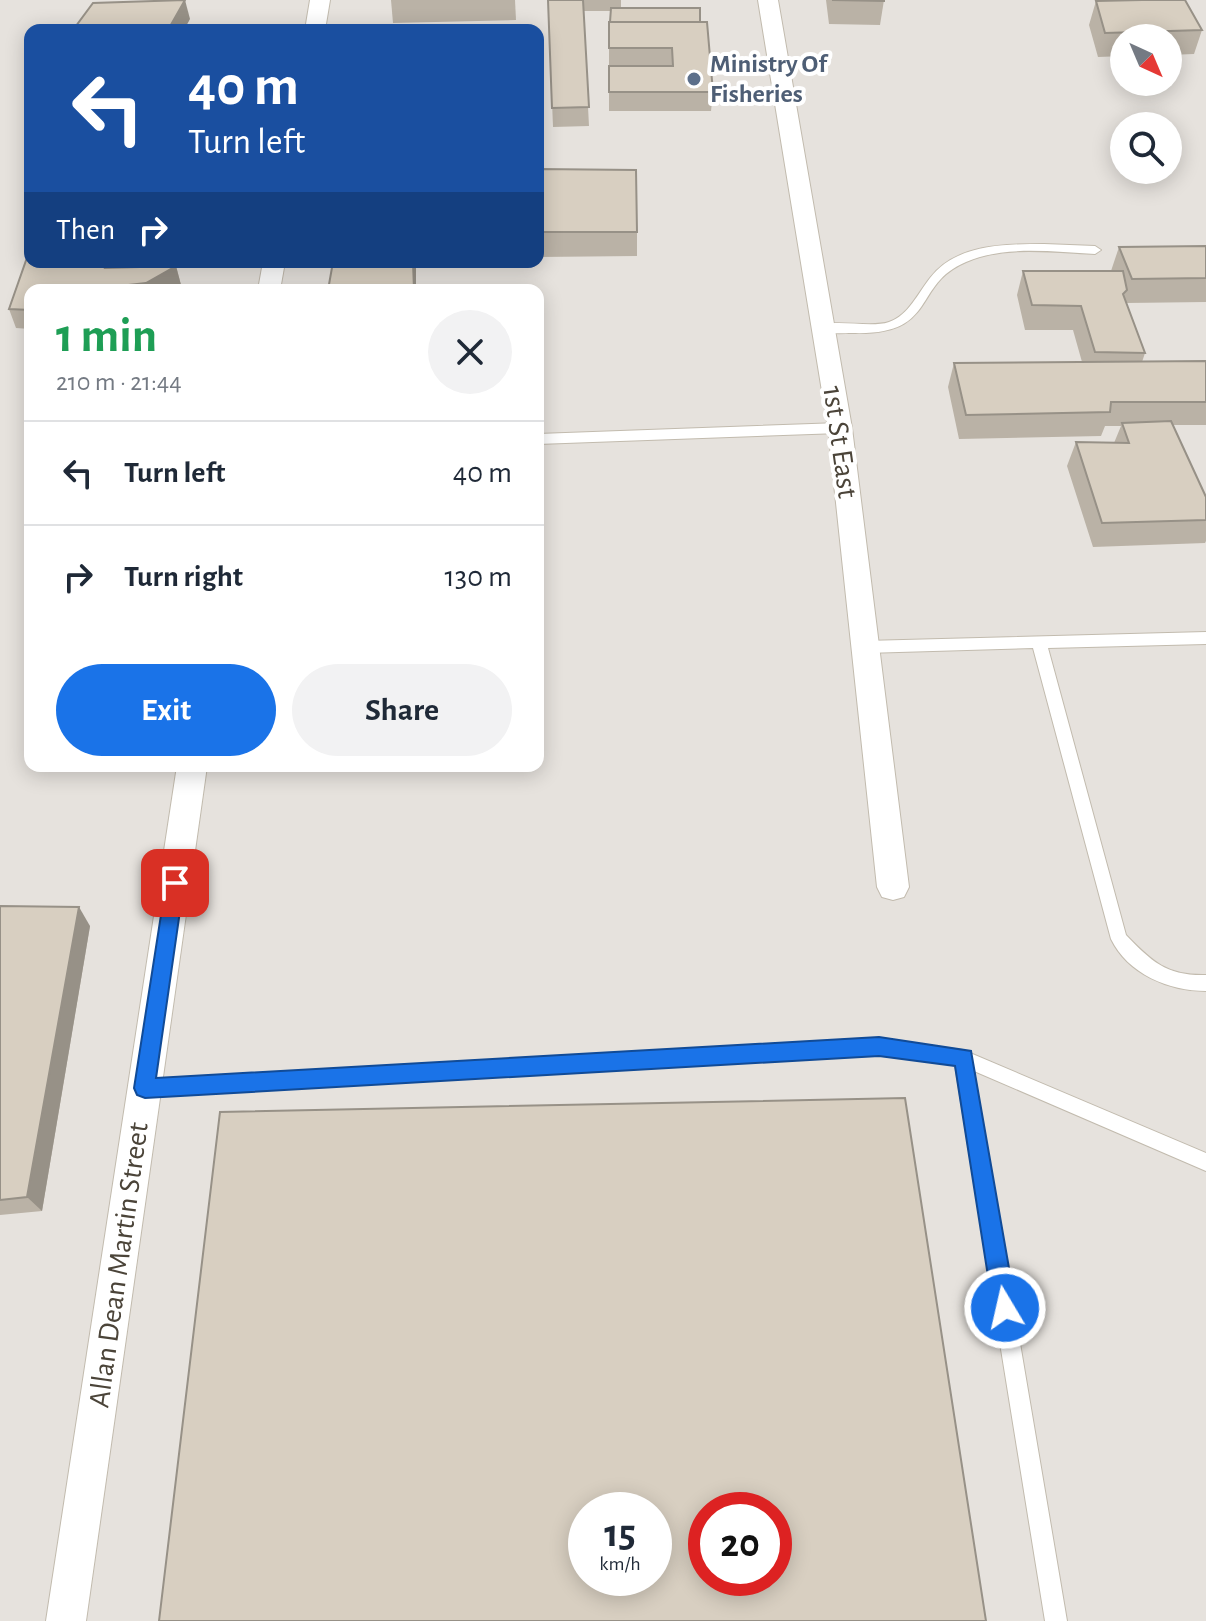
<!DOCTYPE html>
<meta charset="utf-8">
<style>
:root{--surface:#fff;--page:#f2f2f3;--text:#1f2937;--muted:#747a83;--line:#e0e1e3;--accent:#1a73e8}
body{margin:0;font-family:"Alegreya Sans",sans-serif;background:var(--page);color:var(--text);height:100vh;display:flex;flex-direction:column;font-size:30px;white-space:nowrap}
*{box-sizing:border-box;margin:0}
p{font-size:26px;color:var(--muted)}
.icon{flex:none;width:44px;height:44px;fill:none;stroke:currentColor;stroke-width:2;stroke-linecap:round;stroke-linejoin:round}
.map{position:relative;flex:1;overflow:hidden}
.panel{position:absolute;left:24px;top:284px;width:520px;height:488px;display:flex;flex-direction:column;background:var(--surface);border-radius:16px;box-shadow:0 4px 20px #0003}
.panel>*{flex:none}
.guide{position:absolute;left:24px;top:24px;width:520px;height:244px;border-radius:16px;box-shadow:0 4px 20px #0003;background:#1a4fa0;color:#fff;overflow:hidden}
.needle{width:52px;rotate:136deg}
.controls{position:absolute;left:1110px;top:24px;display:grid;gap:16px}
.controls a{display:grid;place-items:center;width:72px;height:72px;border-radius:50%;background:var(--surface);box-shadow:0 4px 20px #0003;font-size:40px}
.speed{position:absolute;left:568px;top:1492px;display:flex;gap:16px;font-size:40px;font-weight:700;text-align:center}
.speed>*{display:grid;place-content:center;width:104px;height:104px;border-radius:50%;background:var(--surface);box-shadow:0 4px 20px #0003;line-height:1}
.speed small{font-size:20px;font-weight:400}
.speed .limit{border:12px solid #d22;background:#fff;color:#111}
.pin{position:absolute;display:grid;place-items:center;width:68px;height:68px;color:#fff;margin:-34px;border-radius:16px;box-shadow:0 4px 12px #0006}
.me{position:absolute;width:88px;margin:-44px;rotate:351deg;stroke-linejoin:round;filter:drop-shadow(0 0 6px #0008)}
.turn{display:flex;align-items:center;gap:28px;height:168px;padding:0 32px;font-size:36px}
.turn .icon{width:104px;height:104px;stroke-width:2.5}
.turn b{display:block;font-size:56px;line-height:68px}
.then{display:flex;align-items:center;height:76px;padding:0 32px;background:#0003;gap:16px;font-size:30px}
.round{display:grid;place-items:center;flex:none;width:84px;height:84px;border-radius:42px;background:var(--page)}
.summary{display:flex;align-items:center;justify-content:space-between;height:136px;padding:0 32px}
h1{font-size:48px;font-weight:600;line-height:60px;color:#1e9e55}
.primary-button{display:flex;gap:16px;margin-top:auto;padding:16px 32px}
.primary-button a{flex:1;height:92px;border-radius:48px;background:var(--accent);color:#fff;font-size:32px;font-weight:600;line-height:92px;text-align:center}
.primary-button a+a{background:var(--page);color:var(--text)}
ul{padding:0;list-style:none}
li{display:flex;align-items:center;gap:24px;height:104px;padding:0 32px;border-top:2px solid var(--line)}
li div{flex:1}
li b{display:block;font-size:30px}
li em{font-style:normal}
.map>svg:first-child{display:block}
</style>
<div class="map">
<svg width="1206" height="1621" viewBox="0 0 1206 1621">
<rect width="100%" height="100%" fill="#f6f3ec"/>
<path fill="#e6e2dd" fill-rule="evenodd" d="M0,0H1206V1621H0ZM30,30H538V262H30ZM1124,38H1168V82H1124ZM1124,126H1168V170H1124ZM30,290H538V766H30ZM586,1510H654V1578H586ZM706,1510H774V1578H706Z"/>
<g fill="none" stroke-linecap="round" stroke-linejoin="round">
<defs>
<g id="lane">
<path d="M1044,244L1095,246L1101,250L1095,254C1053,252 1005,245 966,262C911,285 939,336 852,333C841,333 825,335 817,328C830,317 869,329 889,322C909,315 918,293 930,278C956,244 1005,244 1044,244Z"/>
<path d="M840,423L847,428L840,433L538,444V434Z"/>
<path d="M1206,632V644L1048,648L1126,935C1152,962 1167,976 1206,975V991C1169,991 1128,974 1111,939L1033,648L865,653L858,647L865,641Z"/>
<path d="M879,1039L963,1050L1206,1153V1171L974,1071L1067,1621H1045L955,1065L879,1055L145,1096L139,1094L136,1088L139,1082L145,1080Z"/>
</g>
<g id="street">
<path d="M310,0H330L325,30H305Z"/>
<path d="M758,0H778L852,428L909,887L904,897L893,900L882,897L877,887L828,428Z"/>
<path d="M263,262H285L280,290H258Z"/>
<path d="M177,766H207L86,1621H46Z"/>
</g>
</defs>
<use href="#lane" stroke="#c2bbae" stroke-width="2"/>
<use href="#street" stroke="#c2bbae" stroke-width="2"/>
<use href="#lane" fill="#fff" fill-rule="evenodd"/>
<use href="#street" fill="#fff" fill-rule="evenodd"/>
</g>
<g fill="#bab2a6">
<path d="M391,0H515L516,20L393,23Z"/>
<path d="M548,0H621V8L700,22L713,92L711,111H609V22H610L611,11H583L589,126L553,127Z"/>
<path d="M826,0H884L880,25L829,24Z"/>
<path d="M1096,1L1202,30L1194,54L1168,55V38H1124V56L1098,57L1089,25Z"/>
<path d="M538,169L637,232V256L539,257Z"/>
<path d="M1206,246V302L1126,303L1145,353L1142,362L1206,361V425H1172L1206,497V541L1205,543L1093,547L1067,466L1076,442L1114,443L1121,426H1105L1101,436L959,439L948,387L954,363L1082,362L1073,330H1025L1017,295L1023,271H1111L1119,247Z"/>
<path d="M30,262H118L117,267L176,266L181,285L173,290H30V329L16,328L9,309Z"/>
<path d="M333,262H503V263L416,266V290H328Z"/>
<path d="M0,906L90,926L42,1211L0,1215Z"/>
</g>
<g fill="#979187">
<path d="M185,0L190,19L184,30H168Z"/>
<path d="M107,262H118L112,287L105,268Z"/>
<path d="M413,262H415L416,266V290H414Z"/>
<path d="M176,266L181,285L173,290H107L111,287Z"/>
<path d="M79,907L90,926L42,1211L27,1197Z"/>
</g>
<g fill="#d8cfc1" stroke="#979187" stroke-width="2" fill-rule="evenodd">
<path d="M185,0L168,30H73L93,3Z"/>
<path d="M548,0H583L589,107L552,108Z"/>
<path d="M832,0H884V1Z"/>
<path d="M1142,0H1185L1202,30L1105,33L1096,1Z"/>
<path d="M611,8H700V22H610Z"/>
<path d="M609,22H707L713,92H609V66H673L672,48H609Z"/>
<path d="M538,169L636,170L637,232H538Z"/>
<path d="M1206,246V278L1132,279L1119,247Z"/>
<path d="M30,249V262H107L105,268L176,266L146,283L111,287L107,290H30V310L9,309Z"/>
<path d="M333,262H413L414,290H328Z"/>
<path d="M1023,271H1123L1127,290L1123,294L1145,353L1095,352L1081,306L1032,305Z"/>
<path d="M1206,361V402H1111L1110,412L966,415L954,363Z"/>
<path d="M1171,421L1206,497V520L1102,523L1076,442L1129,443L1122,423Z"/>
<path d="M0,906L79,907L27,1197L0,1200Z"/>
<path d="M905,1098L986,1621H159L220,1112ZM586,1510H654V1578H586ZM706,1510H774V1578H706Z"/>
</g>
<path fill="#1a73e8" stroke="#114b97" stroke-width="2" d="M175,875L182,877L184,883L156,1078L879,1037L971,1051L1016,1308L1012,1316L1005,1319L997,1316L993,1308L955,1066L879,1056L145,1098L137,1095L134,1088L166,883L168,877Z"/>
<circle fill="#5c6f8a" stroke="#fff" stroke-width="3" cx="694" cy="79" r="8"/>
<g text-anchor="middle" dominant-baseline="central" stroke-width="8" stroke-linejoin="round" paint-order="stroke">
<g font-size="26" font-weight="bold" fill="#4e5e75" stroke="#fff" text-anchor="start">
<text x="710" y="64">Ministry Of<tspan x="710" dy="30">Fisheries</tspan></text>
</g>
<g font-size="30" fill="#4b4439" stroke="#fff">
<text transform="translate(840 442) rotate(82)">1st St East</text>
<text transform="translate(119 1265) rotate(-82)">Allan Dean Martin Street</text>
</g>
</g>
</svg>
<div class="controls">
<a><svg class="needle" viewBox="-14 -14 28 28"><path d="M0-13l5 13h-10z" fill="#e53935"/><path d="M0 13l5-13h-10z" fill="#747a83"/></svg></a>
<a><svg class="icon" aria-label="search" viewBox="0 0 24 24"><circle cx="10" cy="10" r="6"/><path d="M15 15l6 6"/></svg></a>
</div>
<div class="speed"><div>15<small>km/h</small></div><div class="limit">20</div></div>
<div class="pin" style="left:175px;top:883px;background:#d93025"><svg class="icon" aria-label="arrive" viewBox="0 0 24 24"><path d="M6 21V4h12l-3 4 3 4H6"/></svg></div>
<svg class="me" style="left:1005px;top:1308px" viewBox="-20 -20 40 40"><circle r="17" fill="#1a73e8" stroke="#fff" stroke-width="3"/><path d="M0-11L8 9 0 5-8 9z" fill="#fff"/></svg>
<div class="guide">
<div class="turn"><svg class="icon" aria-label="left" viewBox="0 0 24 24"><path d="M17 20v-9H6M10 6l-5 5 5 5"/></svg><div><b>40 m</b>Turn left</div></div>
<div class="then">Then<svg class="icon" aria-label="right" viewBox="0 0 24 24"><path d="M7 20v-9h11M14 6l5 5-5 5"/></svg></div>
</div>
<section class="panel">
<div class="summary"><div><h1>1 min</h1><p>210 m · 21:44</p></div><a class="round"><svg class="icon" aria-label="close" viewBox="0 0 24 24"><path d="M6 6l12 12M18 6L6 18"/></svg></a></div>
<ul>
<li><svg class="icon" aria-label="left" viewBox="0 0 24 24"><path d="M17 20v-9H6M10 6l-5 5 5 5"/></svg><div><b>Turn left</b></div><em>40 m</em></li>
<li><svg class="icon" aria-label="right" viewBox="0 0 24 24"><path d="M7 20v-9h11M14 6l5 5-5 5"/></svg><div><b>Turn right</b></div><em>130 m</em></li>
</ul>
<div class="primary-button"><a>Exit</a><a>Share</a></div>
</section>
</div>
